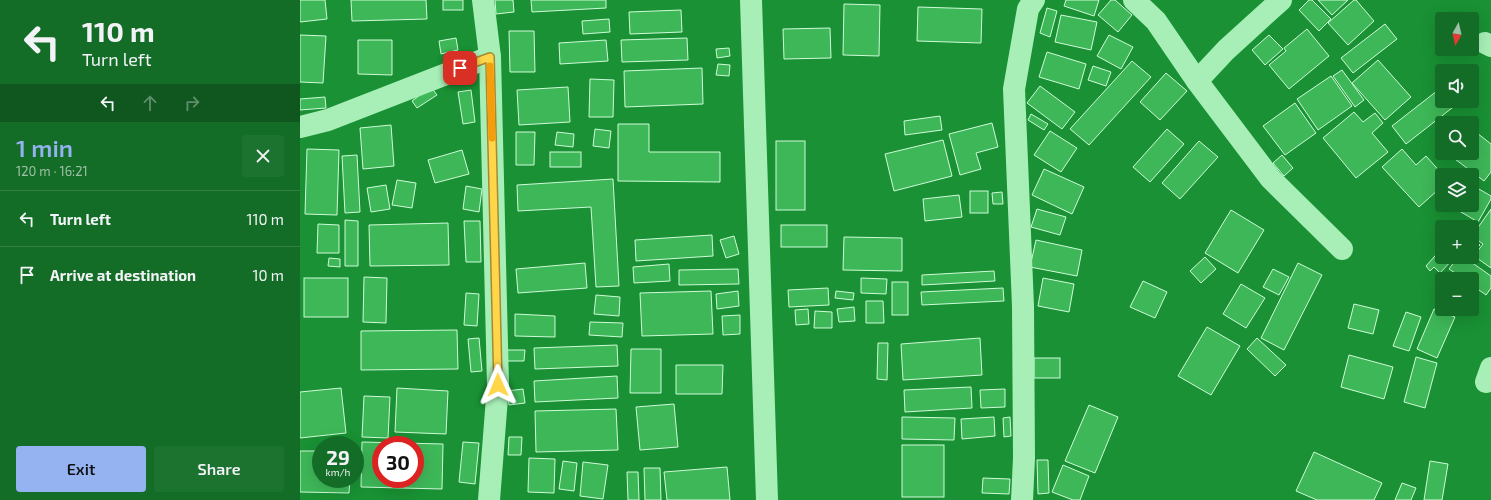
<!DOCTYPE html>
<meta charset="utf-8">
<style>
:root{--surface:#136d27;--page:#1c722f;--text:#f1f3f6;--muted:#9dc0a7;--line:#328044;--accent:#95b2f1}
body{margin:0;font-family:"Exo 2",sans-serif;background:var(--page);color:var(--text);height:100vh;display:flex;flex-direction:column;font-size:15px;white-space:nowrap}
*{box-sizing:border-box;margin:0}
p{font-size:13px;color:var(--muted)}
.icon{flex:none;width:22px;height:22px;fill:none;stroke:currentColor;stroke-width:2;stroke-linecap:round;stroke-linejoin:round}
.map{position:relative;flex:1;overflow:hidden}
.sheet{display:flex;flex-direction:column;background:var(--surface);width:300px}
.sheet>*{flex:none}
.top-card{background:#136d27;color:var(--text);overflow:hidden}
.needle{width:26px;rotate:188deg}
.fabs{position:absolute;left:1135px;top:12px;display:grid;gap:8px}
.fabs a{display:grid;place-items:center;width:44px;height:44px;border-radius:4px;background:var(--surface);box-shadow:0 4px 16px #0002;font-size:20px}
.speed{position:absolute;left:12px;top:436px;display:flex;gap:8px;font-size:20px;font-weight:700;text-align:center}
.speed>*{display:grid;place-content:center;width:52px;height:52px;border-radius:50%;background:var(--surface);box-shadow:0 4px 16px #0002;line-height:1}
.speed small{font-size:10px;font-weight:400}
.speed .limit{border:6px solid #d22;background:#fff;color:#111}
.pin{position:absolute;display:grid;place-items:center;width:34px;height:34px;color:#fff;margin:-17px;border-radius:8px;box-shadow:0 2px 6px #0006}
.me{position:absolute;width:44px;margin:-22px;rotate:359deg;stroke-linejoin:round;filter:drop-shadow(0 0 3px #0008)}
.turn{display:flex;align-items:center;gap:14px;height:84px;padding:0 16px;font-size:18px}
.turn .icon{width:52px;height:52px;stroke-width:2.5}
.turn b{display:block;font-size:28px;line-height:34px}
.lanes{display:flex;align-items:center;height:38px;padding:0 16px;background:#0003;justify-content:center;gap:20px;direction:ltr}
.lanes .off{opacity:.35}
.round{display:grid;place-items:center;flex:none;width:42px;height:42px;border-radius:4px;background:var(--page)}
.overview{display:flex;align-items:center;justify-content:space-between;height:68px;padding:0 16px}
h1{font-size:24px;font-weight:600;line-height:30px;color:var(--accent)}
.primary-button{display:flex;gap:8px;margin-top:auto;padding:8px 16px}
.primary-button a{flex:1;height:46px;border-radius:4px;background:var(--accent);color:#111;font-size:16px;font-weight:600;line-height:46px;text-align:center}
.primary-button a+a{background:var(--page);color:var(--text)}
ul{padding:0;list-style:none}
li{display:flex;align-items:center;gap:12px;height:56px;padding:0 16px;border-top:1px solid var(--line)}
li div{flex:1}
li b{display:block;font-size:15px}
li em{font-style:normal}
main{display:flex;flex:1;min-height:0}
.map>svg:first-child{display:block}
</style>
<main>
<section class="sheet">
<div class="top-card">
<div class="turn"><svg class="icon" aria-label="left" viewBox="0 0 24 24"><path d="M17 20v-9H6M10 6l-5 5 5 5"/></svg><div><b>110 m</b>Turn left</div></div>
<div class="lanes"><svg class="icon" aria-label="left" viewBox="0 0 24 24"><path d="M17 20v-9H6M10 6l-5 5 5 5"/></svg><svg class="icon off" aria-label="ahead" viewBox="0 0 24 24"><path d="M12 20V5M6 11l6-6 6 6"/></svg><svg class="icon off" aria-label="right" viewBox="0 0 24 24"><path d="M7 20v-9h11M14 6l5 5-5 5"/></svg></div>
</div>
<div class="overview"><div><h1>1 min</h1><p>120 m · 16:21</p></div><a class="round"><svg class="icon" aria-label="close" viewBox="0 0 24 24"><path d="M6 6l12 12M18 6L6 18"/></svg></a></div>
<ul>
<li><svg class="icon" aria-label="left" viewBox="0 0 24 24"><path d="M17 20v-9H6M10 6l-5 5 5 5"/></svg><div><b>Turn left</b></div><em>110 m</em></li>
<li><svg class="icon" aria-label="arrive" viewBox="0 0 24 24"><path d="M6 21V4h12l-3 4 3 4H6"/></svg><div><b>Arrive at destination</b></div><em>10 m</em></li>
</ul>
<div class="primary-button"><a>Exit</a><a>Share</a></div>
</section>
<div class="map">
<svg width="1191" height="500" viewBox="0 0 1191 500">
<rect width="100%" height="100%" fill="#199134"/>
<g fill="#3eb758" stroke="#cffbd8" fill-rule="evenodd">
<path d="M0,0H25L27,19L0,22Z"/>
<path d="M51,0H126L127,19L52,21Z"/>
<rect x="143" y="0" width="20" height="10"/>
<path d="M195,0H213L214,12L196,14Z"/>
<path d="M231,0H306V8L232,12Z"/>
<path d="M766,0H799L794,16L764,6Z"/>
<path d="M811,0H815L832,15L818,32L798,15Z"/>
<path d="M1009,0H1012L1031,19L1019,31L999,10Z"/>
<path d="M1018,0H1048L1032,15Z"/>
<path d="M1054,0H1056L1074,21L1048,45L1028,23Z"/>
<path d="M544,4L580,5L579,56L543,55Z"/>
<path d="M618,7L682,9L681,43L617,41Z"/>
<path d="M747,8L757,11L750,37L740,33Z"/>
<path d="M381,10L382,32L330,34L329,12Z"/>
<path d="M761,15L797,22L791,50L755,42Z"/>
<path d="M309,19L310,32L283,34L282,21Z"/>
<path d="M1085,24L1097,39L1053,73L1041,58Z"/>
<path d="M530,28L531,58L484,59L483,29Z"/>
<path d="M1007,29L1029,56L989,89L969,65L986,51L984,48Z"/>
<path d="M209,31H234L235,72H210Z"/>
<path d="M0,35L26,36L23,83L0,82Z"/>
<path d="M809,35L833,47L821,69L797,56Z"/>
<path d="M969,35L983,49L965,65L952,50Z"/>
<path d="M156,38L158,50L141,54L139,41Z"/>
<path d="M387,38L388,60L322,62L321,40Z"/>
<path d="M58,40H92V75L58,74Z"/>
<path d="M306,40L308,61L260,64L259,43Z"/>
<path d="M429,48L430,56L417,58L416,49Z"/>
<path d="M747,52L786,64L779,89L739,77Z"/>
<path d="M1078,60L1111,97L1085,120L1052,83Z"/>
<path d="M832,61L851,77L789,145L770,129Z"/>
<path d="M418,64L430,65L429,76L416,75Z"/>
<path d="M793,66L811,72L806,86L788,80Z"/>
<path d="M402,68L403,104L325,107L324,71Z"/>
<path d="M1042,70L1064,100L1055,107L1033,76Z"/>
<path d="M866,73L887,91L860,120L840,102Z"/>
<path d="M1031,76L1052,106L1018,130L997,99Z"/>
<path d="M290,79L314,80L313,117H289Z"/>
<path d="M740,86L775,112L762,129L727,103Z"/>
<path d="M131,87L137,95L117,108L112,101Z"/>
<path d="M268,87L270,122L219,125L217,90Z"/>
<path d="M1142,87V101H1161L1106,144L1092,126Z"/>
<path d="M171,90L175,122L163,124L158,92Z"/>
<path d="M25,97L26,108L0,110V99Z"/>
<path d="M995,103L1016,133L985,155L963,126Z"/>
<path d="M1054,112L1063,122L1075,113L1083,123L1072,133L1088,152L1056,178L1023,138Z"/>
<path d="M731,114L748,124L744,130L728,120Z"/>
<path d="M640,116L642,130L605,135L604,121Z"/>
<path d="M692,123L698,147L676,153L681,169L660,175L649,134Z"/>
<path d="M318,124H349V152H420V182L318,181Z"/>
<path d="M91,125L94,166L63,169L60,128Z"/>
<path d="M295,129L311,131L309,148L293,146Z"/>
<path d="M867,129L884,144L850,182L833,167Z"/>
<path d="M1172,129L1191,144V172L1184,181L1147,153H1172Z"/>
<path d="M750,131L777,148L761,172L734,155Z"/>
<path d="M216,132H235L234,165H216Z"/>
<path d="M257,132L274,134L273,147L255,145Z"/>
<path d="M643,140L652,176L594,191L585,154Z"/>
<rect x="476" y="141" width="29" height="69"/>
<path d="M899,141L918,157L880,199L862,183Z"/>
<path d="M7,149L39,150L37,215L5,214Z"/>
<path d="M1102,149L1116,165L1126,156L1143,175H1142V180L1135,186L1139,189L1119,207L1082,167Z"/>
<path d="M162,150L169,174L135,183L128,160Z"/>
<rect x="250" y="152" width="31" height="15"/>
<path d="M57,155L60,212L45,213L42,156Z"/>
<path d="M982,155L993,168L984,176L973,163Z"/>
<path d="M744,169L784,187L772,214L732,195Z"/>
<path d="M313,179L319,286L296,287L291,207L218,211L217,185Z"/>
<path d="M97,180L116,183L112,208L92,205Z"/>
<path d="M86,185L90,209L71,212L67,188Z"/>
<path d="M1172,185L1191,196V199L1178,222L1149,205H1172Z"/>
<path d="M166,186L182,189L179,212L163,209Z"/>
<rect x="670" y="191" width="18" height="22"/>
<path d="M702,192L703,204H693L692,193Z"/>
<path d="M659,195L662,217L625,221L623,199Z"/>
<path d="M737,209L766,217L760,235L731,227Z"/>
<path d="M1191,209V268L1174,256L1183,244L1172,236Z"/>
<path d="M931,210L964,230L938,273L905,253Z"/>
<path d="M45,220L58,221V266H45Z"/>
<path d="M164,221H180L181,262H166Z"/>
<path d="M148,223L149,265L70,266L69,225Z"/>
<path d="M18,224L39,225V253H17Z"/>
<rect x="481" y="225" width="46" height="22"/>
<path d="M412,235L413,256L336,261L335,240Z"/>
<path d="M434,236L439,254L426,258L420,240Z"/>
<path d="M544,237L602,238V271L543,270Z"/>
<path d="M1172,237L1180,245L1172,254Z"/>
<path d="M736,240L782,250L777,276L730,267Z"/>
<path d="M1142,248V257H1155L1140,273L1134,267L1130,271L1126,266Z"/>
<path d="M905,257L916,269L901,283L890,271Z"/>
<path d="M1158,257H1164L1191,276V288L1186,295L1172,285V279H1164L1149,269Z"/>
<path d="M29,258L40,259V267L28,266Z"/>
<path d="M285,263L287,288L218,293L216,269Z"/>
<path d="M998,263L1022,275L984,350L961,338Z"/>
<path d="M369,264L370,281L334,283L333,267Z"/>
<path d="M438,269L439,284L379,285V270Z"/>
<path d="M973,269L989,277L979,295L963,287Z"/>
<path d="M694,271L695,281L622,285V275Z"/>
<path d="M64,277L87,278L86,323L63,322Z"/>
<rect x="4" y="278" width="44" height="39"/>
<path d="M561,278L587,279L586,294L561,293Z"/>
<path d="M743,278L774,284L769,312L738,306Z"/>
<path d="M843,281L867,292L855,318L830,307Z"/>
<rect x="592" y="282" width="16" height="33"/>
<path d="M941,284L965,298L946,328L923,314Z"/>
<path d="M528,288L529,305L489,307L488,290Z"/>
<path d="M703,288L704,301L622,305L621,292Z"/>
<path d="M411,291L413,334L342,336L340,293Z"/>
<path d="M438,291L439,306L417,309L416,294Z"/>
<path d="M536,291L554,293L553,300L535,298Z"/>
<path d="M166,293L179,294L177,326L164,325Z"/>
<path d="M296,295L320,297L319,316L294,314Z"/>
<path d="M566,301H583L584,323H566Z"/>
<path d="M1054,304L1079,310L1073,334L1048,328Z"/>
<path d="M554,307L555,321L539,322L537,309Z"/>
<path d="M508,309L509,324L496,325L495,310Z"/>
<path d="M1134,309L1155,317L1137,358L1117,349Z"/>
<path d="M515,311L532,312V328H514Z"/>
<path d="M1106,312L1121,317L1109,351L1093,346Z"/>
<path d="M215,314L255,316V337L215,336Z"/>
<path d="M440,315V334L423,335L422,316Z"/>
<path d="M290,322L323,323L322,337L289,335Z"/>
<path d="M907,327L940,346L911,395L878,376Z"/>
<path d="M157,330L158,369L61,370V331Z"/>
<path d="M179,338L182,371L171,372L168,339Z"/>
<path d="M680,338L682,375L603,380L601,344Z"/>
<path d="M957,338L986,365L975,376L947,349Z"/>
<path d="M578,343H588L587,380L577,379Z"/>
<path d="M317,345L318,366L235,369L234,348Z"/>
<path d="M331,349H361V393H330Z"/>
<path d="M207,350H225L224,361H207Z"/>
<path d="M1049,355L1093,367L1084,399L1041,387Z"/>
<path d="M1116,357L1137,363L1125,408L1104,402Z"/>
<rect x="734" y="358" width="26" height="20"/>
<path d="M376,365H423L422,394H376Z"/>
<path d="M317,376L318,398L235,402L234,381Z"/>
<path d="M671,387L672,408L605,412L604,390Z"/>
<path d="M41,388L46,433L0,438V392Z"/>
<path d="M97,388L148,391L146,434L95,432Z"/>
<path d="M223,389L225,403L209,405L207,391Z"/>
<path d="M705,389V407L681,408L680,390Z"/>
<path d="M64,396L90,397L88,438L62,437Z"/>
<path d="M374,404L378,447L340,450L336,407Z"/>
<path d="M789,405L818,417L795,473L765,461Z"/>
<path d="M316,409L318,450L236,452L235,411Z"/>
<path d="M602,417L655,418L654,440L602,439Z"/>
<path d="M694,417L695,436L662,439L661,419Z"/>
<path d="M710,417L711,436L704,437L703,418Z"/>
<path d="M209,437H222L221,455H208Z"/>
<path d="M62,442L143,444L142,489L61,487ZM81,445H115V479H81Z"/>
<path d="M163,442L179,443L175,484L159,482Z"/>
<rect x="602" y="445" width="42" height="52"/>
<path d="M0,451H21V479H50L49,493L0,492Z"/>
<path d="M1014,452L1082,483L1074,500H1017L996,491Z"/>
<path d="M229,458L255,459L254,493L228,492Z"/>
<path d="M737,460H748L749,493L738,494Z"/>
<path d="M263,461L277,463L274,491L259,489Z"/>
<path d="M1130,461L1148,464L1142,500H1124Z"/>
<path d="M283,462L308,465L303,499L280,496Z"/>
<path d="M763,465L789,476L780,500H773L752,492Z"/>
<path d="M427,467L430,500H367L364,472Z"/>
<path d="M344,468H360L361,500H345Z"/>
<path d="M327,472H338L339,500H328Z"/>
<path d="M683,478L710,479L709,494L682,493Z"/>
<path d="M1102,483L1116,488L1111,500H1095Z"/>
</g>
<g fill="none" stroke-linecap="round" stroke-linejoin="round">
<g stroke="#a8efb7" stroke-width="22">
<path d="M183,0L190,57L198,385L189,500"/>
<path d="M451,0L467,500"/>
<path d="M834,0L856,21L897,81L971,179L1042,249"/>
<path d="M1185,43L1191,46"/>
<path d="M897,81L926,50L981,0"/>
<path d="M0,127L28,120L190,57"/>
<path d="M1186,382L1191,368"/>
<path d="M722,500L724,458L723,306L714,89L728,9L734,0"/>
</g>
</g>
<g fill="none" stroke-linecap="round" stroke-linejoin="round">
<defs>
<path id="route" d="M160,68L190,57L198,385"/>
</defs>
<use href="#route" stroke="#a68a30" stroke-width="10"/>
<use href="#route" stroke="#ffd54a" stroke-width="7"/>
<path stroke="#f59e0b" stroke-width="7" d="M190,66L192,138"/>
</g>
</svg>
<div class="fabs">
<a><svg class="needle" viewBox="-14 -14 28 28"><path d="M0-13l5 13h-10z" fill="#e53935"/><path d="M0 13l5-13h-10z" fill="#9dc0a7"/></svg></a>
<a><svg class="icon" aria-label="sound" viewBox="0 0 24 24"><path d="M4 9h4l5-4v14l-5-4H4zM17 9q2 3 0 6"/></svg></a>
<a><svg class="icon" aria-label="search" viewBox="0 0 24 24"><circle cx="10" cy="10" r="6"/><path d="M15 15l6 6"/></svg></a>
<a><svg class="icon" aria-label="layers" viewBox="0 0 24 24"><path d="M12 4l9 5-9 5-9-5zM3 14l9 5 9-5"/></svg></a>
<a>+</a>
<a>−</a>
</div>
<div class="speed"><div>29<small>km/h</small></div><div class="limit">30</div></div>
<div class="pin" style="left:160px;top:68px;background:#d93025"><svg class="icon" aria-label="arrive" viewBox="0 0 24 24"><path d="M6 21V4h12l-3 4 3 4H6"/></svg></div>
<svg class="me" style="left:198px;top:385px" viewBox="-20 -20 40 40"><path d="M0-17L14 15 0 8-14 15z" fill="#ffd54a" stroke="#fff" stroke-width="4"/></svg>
</div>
</main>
